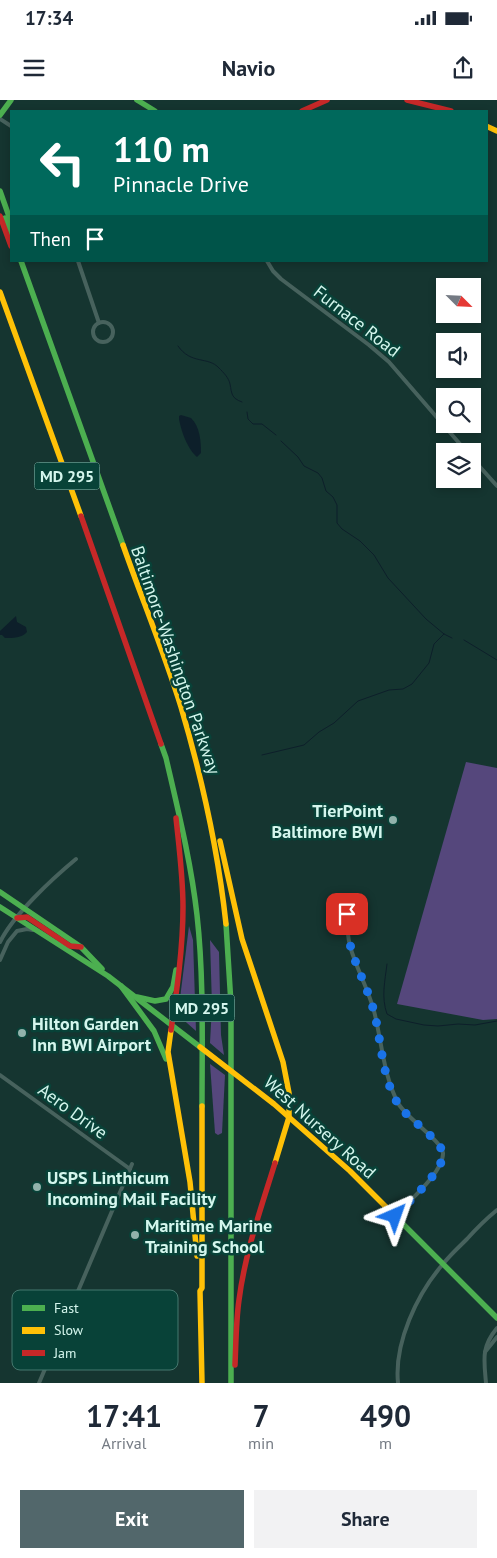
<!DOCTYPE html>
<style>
:root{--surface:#fff;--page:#f2f2f3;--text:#1f2937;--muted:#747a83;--accent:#52676b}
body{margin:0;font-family:"PT Sans",sans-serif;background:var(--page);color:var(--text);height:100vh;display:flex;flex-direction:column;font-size:19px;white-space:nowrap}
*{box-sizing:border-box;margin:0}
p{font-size:16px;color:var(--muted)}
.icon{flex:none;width:28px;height:28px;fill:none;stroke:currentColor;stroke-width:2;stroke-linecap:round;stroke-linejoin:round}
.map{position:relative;height:1283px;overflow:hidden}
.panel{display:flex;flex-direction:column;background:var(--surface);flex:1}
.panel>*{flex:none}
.hud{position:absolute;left:10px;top:10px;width:478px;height:152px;border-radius:0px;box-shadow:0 2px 8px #0003;background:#00695c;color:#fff;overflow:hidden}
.needle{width:32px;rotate:114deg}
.fabs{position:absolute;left:436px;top:178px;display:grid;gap:10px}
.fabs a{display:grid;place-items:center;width:45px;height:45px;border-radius:0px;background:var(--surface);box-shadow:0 2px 8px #0003;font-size:25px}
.pin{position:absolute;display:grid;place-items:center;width:42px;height:42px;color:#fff;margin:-21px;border-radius:10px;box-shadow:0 2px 8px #0006}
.me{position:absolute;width:55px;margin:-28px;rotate:43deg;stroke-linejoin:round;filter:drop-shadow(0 0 4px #0008)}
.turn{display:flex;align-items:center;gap:18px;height:105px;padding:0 20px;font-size:22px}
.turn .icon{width:65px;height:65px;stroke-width:2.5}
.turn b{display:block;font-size:35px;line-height:42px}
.then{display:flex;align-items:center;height:48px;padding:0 20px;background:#0003;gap:10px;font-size:19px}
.eta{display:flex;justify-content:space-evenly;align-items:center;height:85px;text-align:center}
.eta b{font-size:30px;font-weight:800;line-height:35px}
.button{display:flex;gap:10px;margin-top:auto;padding:10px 20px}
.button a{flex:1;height:58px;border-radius:0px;background:var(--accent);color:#fff;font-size:20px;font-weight:800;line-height:58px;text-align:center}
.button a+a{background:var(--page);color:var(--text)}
.status{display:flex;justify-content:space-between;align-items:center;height:35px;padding:0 25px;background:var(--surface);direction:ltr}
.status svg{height:14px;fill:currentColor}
header{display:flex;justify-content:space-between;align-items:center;height:65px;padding:0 20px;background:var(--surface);font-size:22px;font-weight:800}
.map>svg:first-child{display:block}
</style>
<div class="status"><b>17:34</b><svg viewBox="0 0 49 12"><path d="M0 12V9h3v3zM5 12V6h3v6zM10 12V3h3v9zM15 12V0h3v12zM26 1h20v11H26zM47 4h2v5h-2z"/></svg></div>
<header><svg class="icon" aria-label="menu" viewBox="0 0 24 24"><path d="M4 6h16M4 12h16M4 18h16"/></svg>Navio<svg class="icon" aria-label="share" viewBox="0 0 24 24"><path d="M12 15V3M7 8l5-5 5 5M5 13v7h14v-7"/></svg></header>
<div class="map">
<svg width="497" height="1283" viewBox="0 0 497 1283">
<rect width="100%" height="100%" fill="#153530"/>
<g fill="#55477c">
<path d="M466,662L497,668V919L483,920L397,904Z"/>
<path d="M189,826L193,840L196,931L178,915Z"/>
<path d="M210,840L219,852L221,935L224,955L210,943L212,906Z"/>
<path d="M210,964L225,975L222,1033L218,1035L215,1033Z"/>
</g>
<g fill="#0d1f2a">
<path d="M181,315L191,318C200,327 201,341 201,353L197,357C188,350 181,331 179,319V316Z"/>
<path d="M16,516L17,522L26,527L27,532C22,538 13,538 5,538L2,535H0V531Z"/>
</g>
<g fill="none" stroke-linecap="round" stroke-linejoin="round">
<g stroke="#0d1f2a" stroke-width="1">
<path d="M178,246C191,265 208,256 219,268C223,272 229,278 230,284C232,294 231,298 242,302"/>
<path d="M247,312L248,319L253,324H262L276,335"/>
<path d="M281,341L298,357L304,366L318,373L322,378L326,391L333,397L337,405V423L342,429L360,441L374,455L388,478L426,519L444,534L452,538"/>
<path d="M464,540L497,560"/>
<path d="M262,655L304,645L319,632L334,623L358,601L389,590L403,589L412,584L429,563L434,544L444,534"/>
<path d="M387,864C385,881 381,897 387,914L396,919L424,925L438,926L458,924L475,925L497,921"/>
</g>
<g stroke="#47625d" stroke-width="4">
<path d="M0,19L11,26"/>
<path d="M78,161L99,223"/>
<path d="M267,161L273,171L281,179L369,245L389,262L466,351"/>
<circle cx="103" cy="232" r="10"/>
<path d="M472,358L497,386"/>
<path d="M346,797C347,813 346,830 350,846C356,868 368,888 374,911C382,942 383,974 398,1003C406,1018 442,1041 443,1053C444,1072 407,1103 395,1116"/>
<path d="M0,842C14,814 52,779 76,759"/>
<path d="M0,860L8,842L17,831L27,829L33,830"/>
<path d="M0,975L130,1069"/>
<path d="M485,1252L497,1237"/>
<path d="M39,1283L132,1064"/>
<path d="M398,1283C394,1243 417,1194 443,1164C450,1155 459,1147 467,1139C476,1129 486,1119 497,1110"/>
<path d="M486,1283C484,1260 481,1247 497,1228"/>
</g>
<g stroke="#4caf50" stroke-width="5.5">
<path d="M137,0L155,11"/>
<path d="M0,15L11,0"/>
<path d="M0,91L11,122"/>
<path d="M5,118L11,134"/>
<path d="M21,161L123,445"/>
<path d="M161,644L166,658C178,710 191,762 197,815C204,878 202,943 202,1006"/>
<path d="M0,792L81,847L102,869"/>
<path d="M0,807L108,876L200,947"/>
<path d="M226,824L231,904V1283"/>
<path d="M121,886L154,931L166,959"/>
<path d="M137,897L155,901L166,899L173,887L176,870"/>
<path d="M389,1110L497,1218"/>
</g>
<g stroke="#ffc107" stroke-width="5.5">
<path d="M486,26L497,31"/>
<path d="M0,192L81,416"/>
<path d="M123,445C142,499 164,552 181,607C202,678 218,750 226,824"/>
<path d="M220,741L242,839L283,962L289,993V1017L275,1063"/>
<path d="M171,930L168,952L190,1082L197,1156"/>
<path d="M200,947L274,1004L350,1071L389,1110"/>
<path d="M202,1006V1188L200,1191L202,1283"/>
</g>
<g stroke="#c62828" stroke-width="5.5">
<path d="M407,0L451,11"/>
<path d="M302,11L327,0"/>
<path d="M0,116L11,146"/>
<path d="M81,416L161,644"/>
<path d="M17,818L27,817L70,846L81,847"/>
<path d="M171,930C177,889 183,848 183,807C183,777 179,747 176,718"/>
<path d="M235,1265C236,1243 236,1221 239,1200C245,1153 261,1108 275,1063"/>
</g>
</g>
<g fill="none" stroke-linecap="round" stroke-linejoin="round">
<path stroke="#1a73e8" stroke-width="9" stroke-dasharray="0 16.2" d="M347,814C347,825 348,837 351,848C357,869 367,887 373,908C382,940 381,979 400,1007C409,1019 442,1041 443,1054C443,1072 407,1103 395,1116"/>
</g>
<g fill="#91b2ab" stroke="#084238" stroke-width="2">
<circle cx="393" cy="720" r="5"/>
<circle cx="22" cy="933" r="5"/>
<circle cx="37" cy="1087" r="5"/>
<circle cx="135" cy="1135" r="5"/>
</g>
<g text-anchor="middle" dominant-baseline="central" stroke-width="5" stroke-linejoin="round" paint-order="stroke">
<g fill="#084238" stroke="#97c0b7" stroke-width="1">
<rect x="34.5" y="362.5" width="65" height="27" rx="4"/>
<rect x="169.5" y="894.5" width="65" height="27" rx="4"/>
</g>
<g font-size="16" font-weight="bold" fill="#d4f6ed">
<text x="67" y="376">MD 295</text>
<text x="202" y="908">MD 295</text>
</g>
<g font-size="18" fill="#d4f6ed" stroke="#084238">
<text transform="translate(357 221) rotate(38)">Furnace Road</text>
<text transform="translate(176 560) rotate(71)">Baltimore-Washington Parkway</text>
<text transform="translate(73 1011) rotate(36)">Aero Drive</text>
<text transform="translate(320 1027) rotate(42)">West Nursery Road</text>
</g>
<g font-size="18" font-weight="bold" fill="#d4f6ed" stroke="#084238" text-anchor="start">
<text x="383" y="710" text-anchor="end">TierPoint<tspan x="383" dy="21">Baltimore BWI</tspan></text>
<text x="32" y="923">Hilton Garden<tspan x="32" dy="21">Inn BWI Airport</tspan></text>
<text x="47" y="1077">USPS Linthicum<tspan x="47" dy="21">Incoming Mail Facility</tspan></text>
<text x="145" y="1125">Maritime Marine<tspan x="145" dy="21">Training School</tspan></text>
</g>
</g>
<rect x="12" y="1190" width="166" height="80" rx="8" fill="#084238" stroke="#45786e" stroke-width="1"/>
<rect x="22" y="1205" width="23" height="6" fill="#4caf50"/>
<rect x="22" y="1227" width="23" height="7" fill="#ffc107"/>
<rect x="22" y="1250" width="23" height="6" fill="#c62828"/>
<g font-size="14" fill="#d4f6ed">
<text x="54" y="1213">Fast</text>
<text x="54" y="1235">Slow</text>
<text x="54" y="1258">Jam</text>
</g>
</svg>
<div class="fabs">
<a><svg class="needle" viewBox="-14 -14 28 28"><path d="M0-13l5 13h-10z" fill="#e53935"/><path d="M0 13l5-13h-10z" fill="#747a83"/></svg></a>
<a><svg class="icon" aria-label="sound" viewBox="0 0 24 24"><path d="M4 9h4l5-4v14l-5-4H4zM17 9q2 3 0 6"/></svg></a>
<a><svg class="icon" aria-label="search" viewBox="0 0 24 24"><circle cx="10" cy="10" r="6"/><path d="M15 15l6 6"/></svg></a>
<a><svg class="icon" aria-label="layers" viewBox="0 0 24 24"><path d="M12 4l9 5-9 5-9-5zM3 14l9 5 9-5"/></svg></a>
</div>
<div class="pin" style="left:347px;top:814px;background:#d93025"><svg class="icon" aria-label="arrive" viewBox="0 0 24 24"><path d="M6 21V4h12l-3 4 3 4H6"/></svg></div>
<svg class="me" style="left:395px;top:1116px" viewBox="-20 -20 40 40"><path d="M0-17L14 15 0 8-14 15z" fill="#1a73e8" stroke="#fff" stroke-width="4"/></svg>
<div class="hud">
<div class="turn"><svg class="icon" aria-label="left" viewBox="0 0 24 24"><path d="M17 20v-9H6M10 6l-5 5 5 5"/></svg><div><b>110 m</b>Pinnacle Drive</div></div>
<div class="then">Then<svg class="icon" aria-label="arrive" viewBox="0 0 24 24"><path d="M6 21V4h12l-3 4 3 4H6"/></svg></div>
</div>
</div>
<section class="panel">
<div class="eta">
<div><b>17:41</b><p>Arrival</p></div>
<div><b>7</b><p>min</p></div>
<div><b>490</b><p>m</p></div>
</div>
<div class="button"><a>Exit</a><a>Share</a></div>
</section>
